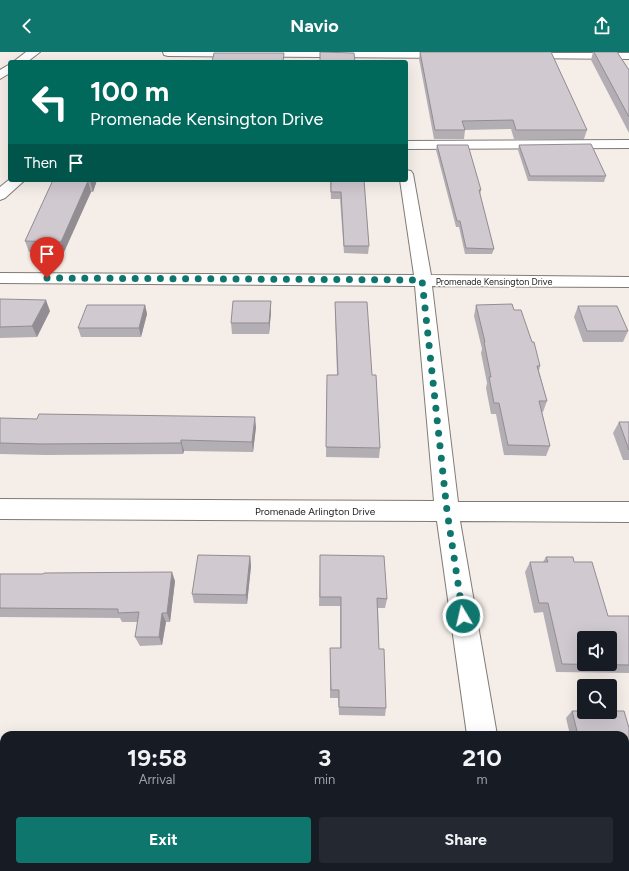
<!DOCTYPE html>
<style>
:root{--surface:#171b24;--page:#242831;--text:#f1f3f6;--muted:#9ea1a6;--accent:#0f766e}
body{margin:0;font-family:Figtree,sans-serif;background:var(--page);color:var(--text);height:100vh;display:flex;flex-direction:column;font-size:15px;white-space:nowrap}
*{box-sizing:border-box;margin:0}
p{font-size:13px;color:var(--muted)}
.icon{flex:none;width:22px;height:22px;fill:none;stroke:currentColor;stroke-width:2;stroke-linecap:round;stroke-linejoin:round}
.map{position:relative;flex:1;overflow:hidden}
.sheet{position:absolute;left:0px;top:679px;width:629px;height:140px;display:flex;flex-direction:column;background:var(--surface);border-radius:12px 12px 0 0;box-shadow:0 4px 16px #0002}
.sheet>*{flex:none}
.banner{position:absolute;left:8px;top:8px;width:400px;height:122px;border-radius:4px;box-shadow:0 4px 16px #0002;background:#00695c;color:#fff;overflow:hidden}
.fabs{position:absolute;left:577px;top:579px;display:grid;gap:8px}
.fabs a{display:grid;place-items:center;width:40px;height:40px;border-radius:4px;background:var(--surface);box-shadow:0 4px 16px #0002;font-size:20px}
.pin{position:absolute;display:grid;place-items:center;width:34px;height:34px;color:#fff;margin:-41px -17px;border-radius:50% 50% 50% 0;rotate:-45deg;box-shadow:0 0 4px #0007}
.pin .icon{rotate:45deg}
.me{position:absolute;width:44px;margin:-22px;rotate:351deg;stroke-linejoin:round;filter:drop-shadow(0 0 3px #0008)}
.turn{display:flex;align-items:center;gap:14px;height:84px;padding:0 16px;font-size:18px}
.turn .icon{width:52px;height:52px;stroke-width:2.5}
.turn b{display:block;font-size:28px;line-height:34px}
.then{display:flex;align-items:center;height:38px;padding:0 16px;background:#0003;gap:8px;font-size:15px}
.eta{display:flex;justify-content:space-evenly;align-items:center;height:68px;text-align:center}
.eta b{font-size:24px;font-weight:700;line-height:28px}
.cta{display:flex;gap:8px;margin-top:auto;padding:8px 16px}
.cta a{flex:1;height:46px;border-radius:4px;background:var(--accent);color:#fff;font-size:16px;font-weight:700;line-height:46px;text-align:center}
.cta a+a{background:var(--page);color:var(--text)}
header{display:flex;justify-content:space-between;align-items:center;height:52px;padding:0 16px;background:var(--accent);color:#fff;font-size:18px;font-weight:700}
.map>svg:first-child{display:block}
</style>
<header><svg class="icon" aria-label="back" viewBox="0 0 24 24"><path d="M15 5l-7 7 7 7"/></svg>Navio<svg class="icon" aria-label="share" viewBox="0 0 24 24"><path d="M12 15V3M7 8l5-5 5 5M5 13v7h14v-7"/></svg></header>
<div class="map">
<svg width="629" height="819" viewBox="0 0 629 819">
<rect width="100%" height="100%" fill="#f5eee8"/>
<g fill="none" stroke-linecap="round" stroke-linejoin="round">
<defs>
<g id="street">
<path d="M26,0H40L27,10H13Z"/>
<path d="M163,0H451L455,3L449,6L168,4L164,3Z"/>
<path d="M523,1H629V7L519,6L517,4Z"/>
<path d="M10,12V21L0,27V18Z"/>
<path d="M629,88V96L406,97V89Z"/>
<path d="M406,118L411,119L413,122L431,223L629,225V235L432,234L458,450H629V470L460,469L497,683H467L437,469L0,467V447L434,449L415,234L0,231V221L414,223L400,128H406Z"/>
<path d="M10,127L25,128L5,146L0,148V135Z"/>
<path d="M486,815H518L519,819H487Z"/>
</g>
</defs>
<use href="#street" stroke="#817b76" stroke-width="2"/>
<use href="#street" fill="#fff" fill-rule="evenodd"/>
</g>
<g fill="#b3aeb3">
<path d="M420,0H551L587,78L584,87H514L511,77L465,78L464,87H434L419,7Z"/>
<path d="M593,0H617L629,18V81L591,8Z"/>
<path d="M437,93L481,138L480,143L494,197L492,202H465L459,175H456L436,98Z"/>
<path d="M519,93L606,124L604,130L528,129L518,98Z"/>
<path d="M53,128H97L93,140H91L64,200H29L25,189Z"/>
<path d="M330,128H364L369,194L368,202L344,201L340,147H331Z"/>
<path d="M0,247L50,259L37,285L0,286Z"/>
<path d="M271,249V260L269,282H232L231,271Z"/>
<path d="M335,250L372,323L380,396L379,406L326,405L327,323H337L335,260Z"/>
<path d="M145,253L147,262L141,285H81L78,276Z"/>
<path d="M476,253L514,258L540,314L539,319L547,349L543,360H542L550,394L546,404L504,403L496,362H491L486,336L487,331L481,301L482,297L474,264Z"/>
<path d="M578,254L628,279L623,290H583L574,265Z"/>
<path d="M0,366L256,375L253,400L184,399L183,402L45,403L0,402Z"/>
<path d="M619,370H629V408H623L613,381Z"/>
<path d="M320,503L387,547L385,556H378L379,597L386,656L385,664L339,663L338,646H330V596H340V554H319Z"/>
<path d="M250,504L251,514L247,552L194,551L192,542Z"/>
<path d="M546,505L574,510L608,564H629V621L556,620L543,560L534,561L525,520L530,510H543Z"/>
<path d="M0,522L175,529L170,570H166L162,593L140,594L135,585L138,570H122L120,566L0,565Z"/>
<path d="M572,659L629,676V815H600H625V683H570L566,666Z"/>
<path d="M0,729L4,730V800H0Z"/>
</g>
<g fill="#928d92">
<path d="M90,128H97L93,140L90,129Z"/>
<path d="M88,129L91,140L64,200L61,190Z"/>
<path d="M46,248L50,259L37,285L32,274Z"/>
<path d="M271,249V260L269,282V271Z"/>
<path d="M145,253L147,262L141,285L139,276Z"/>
<path d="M255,365L256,375L253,400L252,390Z"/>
<path d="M181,388L184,399L183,402L181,391Z"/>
<path d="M250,504L251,514L247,552L246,543Z"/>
<path d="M172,520L175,529L170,570L167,561Z"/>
<path d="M162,561L166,570L162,593L159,585Z"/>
</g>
<g fill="#d0cad0" stroke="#928d92" fill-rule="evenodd">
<path d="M320,0L354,1L355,10H320Z"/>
<path d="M420,0H551L587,78H516L513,68L462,69L465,78H435Z"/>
<path d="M594,0H617L629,18V65Z"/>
<path d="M214,1H284L283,10H212Z"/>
<path d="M591,92L606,124H530L519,93Z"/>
<path d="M437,93H468L481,138H479L494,197L466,196L460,169H457Z"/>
<path d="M53,128H90V129H88L61,190L25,189Z"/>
<path d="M331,128H364L369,194H344L341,140H331Z"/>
<path d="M0,247L46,248L32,274L0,275Z"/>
<path d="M233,249H271L269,271H231Z"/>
<path d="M335,250H367L372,323H376L380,396L326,395L327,323H338Z"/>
<path d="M512,252L514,258H521L532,290H534L540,314H537L547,349H539L550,394L508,393L499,351H494L489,325H491L484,290H485L476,253Z"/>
<path d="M87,253H145L139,276H78Z"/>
<path d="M578,254H617L628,279H587Z"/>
<path d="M39,362L255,365L252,390L181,388V391L40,392L0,391V366L37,367Z"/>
<path d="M619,370H629V398Z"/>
<path d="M198,503L250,504L246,543L192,542Z"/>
<path d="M320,503L384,504L387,547L377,546L379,597H384L386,656L339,655V638H331L330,596H341V545H320Z"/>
<path d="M546,505H573L574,510H592L608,564H629V613L562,612L548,551H539L530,510H548ZM584,586H610V612H584Z"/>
<path d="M172,520L167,561H162L159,585H135L139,560L118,561V557L0,556V522H43L44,521Z"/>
<path d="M572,659H584V660H610V659H624L629,676V811H625V683H578Z"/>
<path d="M0,729L4,730V796H0Z"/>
</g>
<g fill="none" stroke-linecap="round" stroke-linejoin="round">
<path stroke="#0f766e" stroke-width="7" stroke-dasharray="0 12.6" d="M47,226L422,228L447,459L463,564"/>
</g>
<g text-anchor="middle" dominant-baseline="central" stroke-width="3.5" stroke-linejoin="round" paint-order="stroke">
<g font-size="9" fill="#242220" stroke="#fff">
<text x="494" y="229">Promenade Kensington Drive</text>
</g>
<g font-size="10" fill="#242220" stroke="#fff">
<text x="315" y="459">Promenade Arlington Drive</text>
</g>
</g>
</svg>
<div class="fabs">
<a><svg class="icon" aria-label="sound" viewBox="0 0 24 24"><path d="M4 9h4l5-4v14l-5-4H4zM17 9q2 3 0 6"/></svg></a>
<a><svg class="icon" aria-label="search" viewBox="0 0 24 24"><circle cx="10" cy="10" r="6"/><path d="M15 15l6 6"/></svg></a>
</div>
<div class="pin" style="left:47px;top:226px;background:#d93025"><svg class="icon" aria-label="arrive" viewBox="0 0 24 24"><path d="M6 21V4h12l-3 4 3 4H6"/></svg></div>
<svg class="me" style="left:463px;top:564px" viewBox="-20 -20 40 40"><circle r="17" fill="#0f766e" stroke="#fff" stroke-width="3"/><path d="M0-11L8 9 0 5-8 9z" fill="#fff"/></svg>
<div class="banner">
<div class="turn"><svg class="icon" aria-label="left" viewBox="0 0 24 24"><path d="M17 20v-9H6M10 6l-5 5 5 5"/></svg><div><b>100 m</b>Promenade Kensington Drive</div></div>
<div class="then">Then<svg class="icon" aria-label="arrive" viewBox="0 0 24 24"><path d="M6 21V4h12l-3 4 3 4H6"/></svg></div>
</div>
<section class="sheet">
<div class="eta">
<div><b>19:58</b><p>Arrival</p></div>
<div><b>3</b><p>min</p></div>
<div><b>210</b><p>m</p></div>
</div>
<div class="cta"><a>Exit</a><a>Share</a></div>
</section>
</div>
